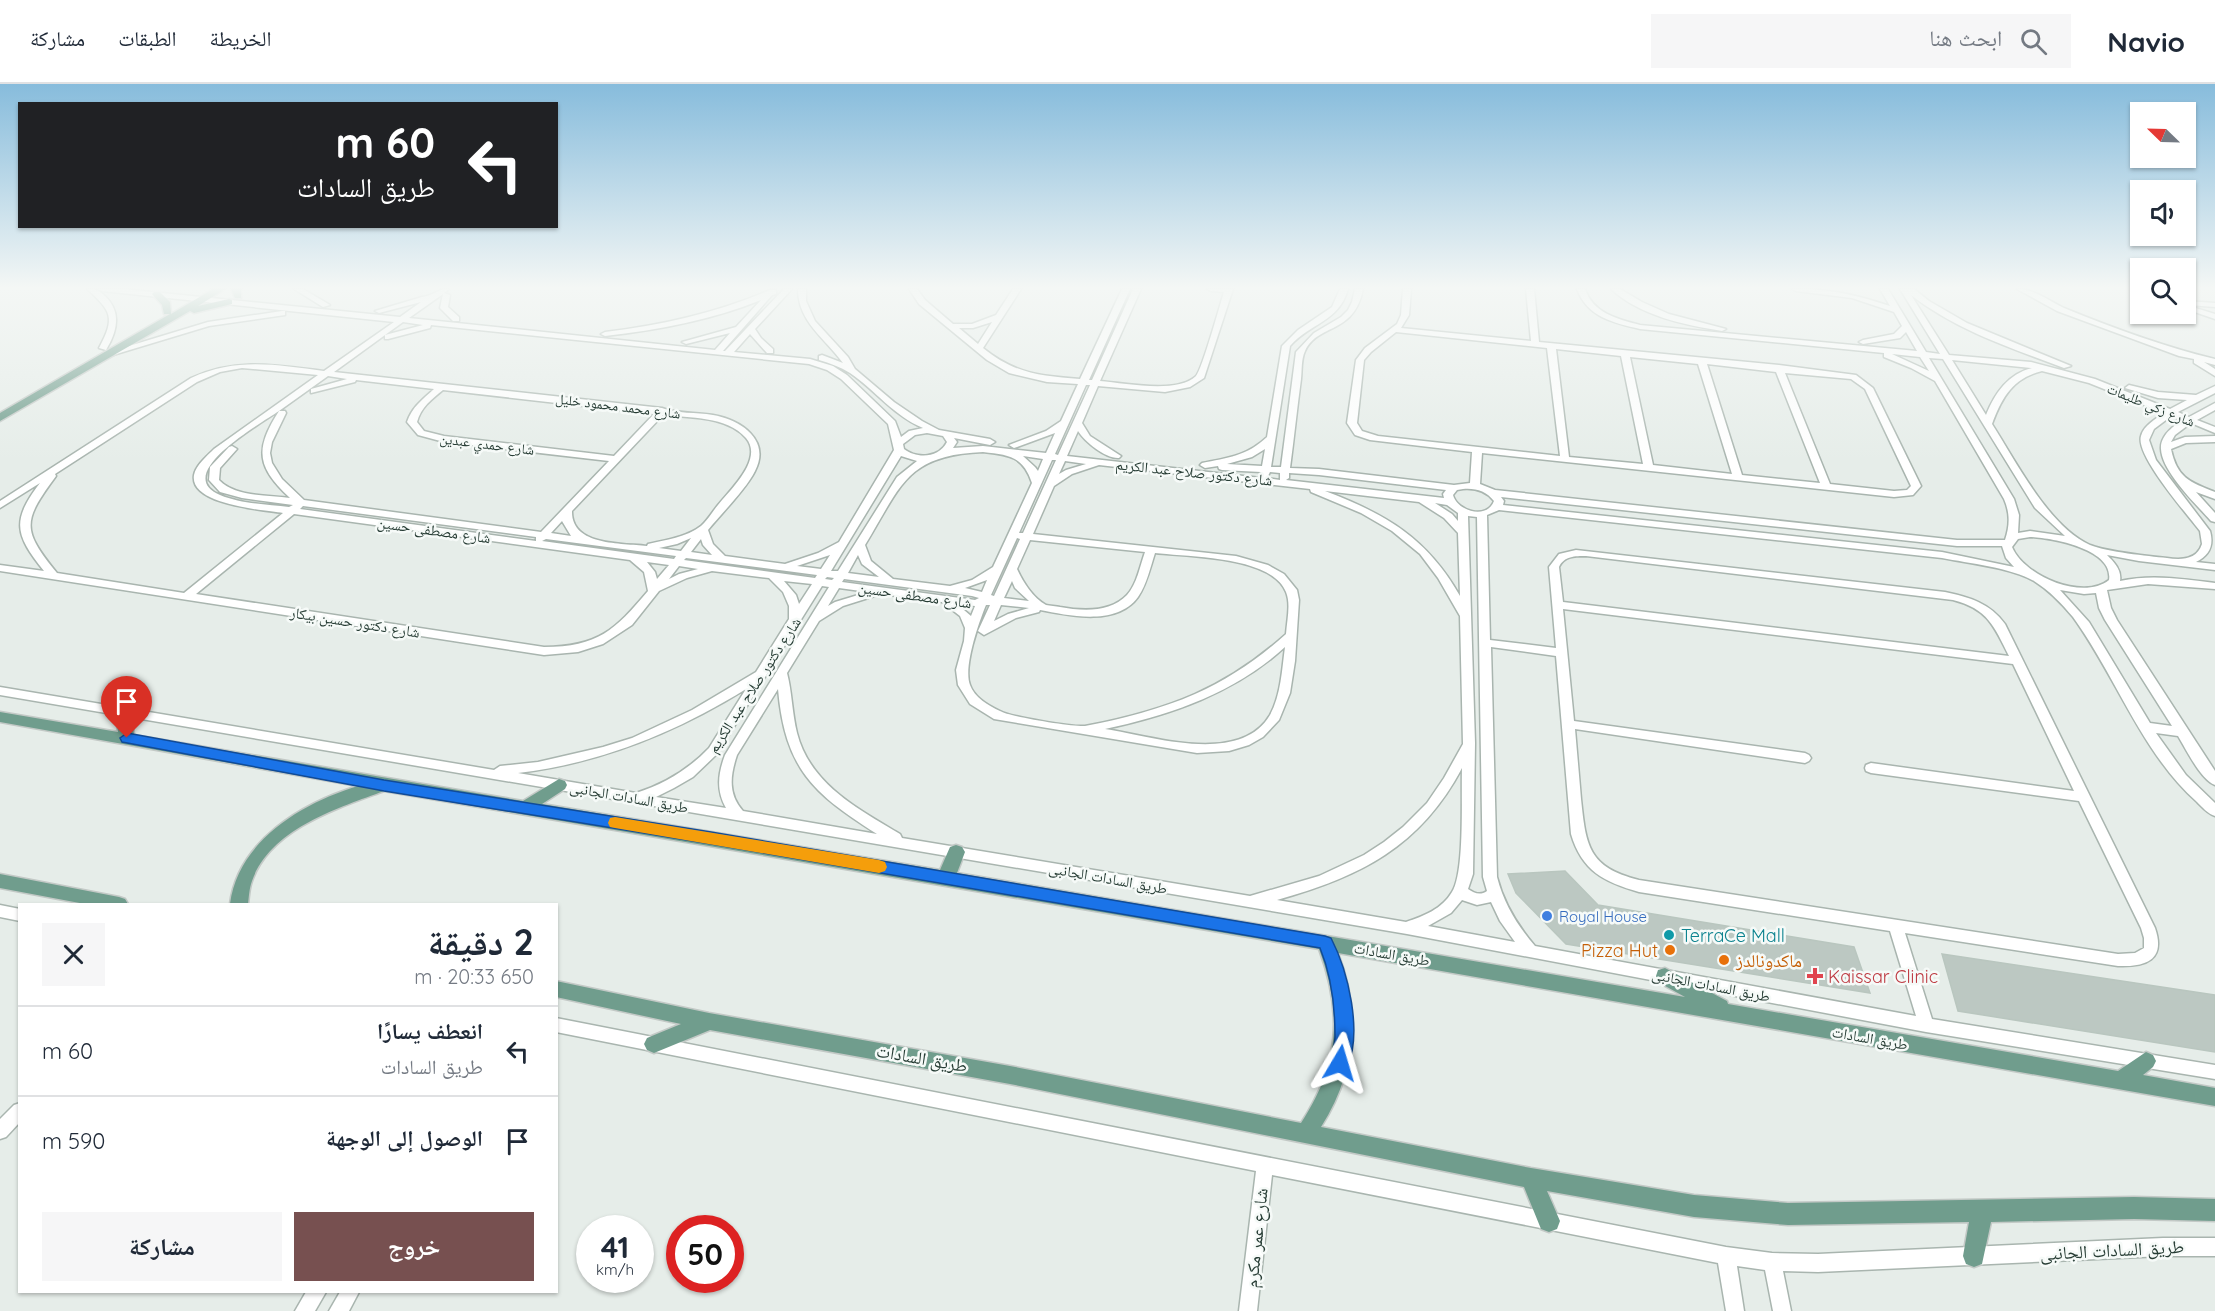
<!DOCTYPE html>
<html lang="ar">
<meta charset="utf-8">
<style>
:root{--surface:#fff;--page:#f6f6f7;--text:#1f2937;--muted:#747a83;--line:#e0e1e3;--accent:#775050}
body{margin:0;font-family:Quicksand,"Noto Naskh Arabic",sans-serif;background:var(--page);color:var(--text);direction:rtl;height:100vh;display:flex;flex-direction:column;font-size:22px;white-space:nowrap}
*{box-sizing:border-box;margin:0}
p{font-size:20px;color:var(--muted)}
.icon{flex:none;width:33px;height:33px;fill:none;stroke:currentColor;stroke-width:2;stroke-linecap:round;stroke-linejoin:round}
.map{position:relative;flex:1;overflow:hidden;direction:ltr}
.drawer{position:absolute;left:18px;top:819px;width:540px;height:390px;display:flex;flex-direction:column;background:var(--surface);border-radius:0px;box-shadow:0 2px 4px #0004;direction:rtl}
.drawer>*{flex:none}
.hud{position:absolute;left:18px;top:18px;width:540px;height:126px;border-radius:0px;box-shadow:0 2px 4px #0004;direction:rtl;background:#202124;color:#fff;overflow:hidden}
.needle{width:39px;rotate:293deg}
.buttons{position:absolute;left:2130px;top:18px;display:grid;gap:12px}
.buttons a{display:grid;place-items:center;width:66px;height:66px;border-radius:0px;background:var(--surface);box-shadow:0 2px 4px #0004;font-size:30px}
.speed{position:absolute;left:576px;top:1131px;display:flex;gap:12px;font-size:30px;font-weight:700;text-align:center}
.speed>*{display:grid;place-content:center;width:78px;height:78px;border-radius:50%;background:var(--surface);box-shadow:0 2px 4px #0004;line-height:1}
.speed small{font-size:15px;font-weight:400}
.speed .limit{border:9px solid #d22;background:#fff;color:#111}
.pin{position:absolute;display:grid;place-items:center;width:51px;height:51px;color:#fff;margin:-62px -26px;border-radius:50% 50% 50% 0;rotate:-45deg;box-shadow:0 0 6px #0007}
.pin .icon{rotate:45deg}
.me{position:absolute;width:66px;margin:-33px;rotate:7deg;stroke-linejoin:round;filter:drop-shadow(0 0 4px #0008)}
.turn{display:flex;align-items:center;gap:21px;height:126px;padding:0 24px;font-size:27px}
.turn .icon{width:78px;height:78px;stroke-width:2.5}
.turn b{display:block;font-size:42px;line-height:51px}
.round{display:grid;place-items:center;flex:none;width:63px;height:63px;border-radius:0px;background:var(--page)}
.overview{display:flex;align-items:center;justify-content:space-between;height:102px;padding:0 24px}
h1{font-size:36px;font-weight:700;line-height:45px}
.action{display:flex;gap:12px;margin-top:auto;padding:12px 24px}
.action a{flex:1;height:69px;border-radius:0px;background:var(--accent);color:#fff;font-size:24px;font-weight:700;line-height:69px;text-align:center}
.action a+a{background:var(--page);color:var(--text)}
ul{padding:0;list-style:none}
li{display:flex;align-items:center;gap:18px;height:90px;padding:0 24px;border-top:2px solid var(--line)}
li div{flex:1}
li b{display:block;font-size:22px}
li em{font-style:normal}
header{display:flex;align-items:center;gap:36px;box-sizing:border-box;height:84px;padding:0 30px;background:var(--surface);border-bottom:2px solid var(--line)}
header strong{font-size:28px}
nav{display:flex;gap:33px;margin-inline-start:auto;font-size:21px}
.search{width:420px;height:54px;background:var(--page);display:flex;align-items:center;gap:15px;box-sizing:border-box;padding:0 21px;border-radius:0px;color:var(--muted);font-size:22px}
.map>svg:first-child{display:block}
</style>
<header>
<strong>Navio</strong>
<div class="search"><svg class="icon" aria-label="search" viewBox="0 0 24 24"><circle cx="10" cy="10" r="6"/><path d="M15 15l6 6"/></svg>ابحث هنا</div>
<nav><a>الخريطة</a><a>الطبقات</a><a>مشاركة</a></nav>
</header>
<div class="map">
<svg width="2215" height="1227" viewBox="0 0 2215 1227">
<rect width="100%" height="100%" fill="#e6ede9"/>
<g fill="#bcc8c2" stroke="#b9c6bf" stroke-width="1.5">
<path d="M1565,787L1598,821L1854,863L1870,909L1566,860L1516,809L1508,790Z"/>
<path d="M1942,870L2215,911V968L1958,927Z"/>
</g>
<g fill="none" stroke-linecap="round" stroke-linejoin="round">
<defs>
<g id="minor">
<path d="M87,205C95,205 99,206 105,212C122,228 117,248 106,266L99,264C116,233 111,227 87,205Z"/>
<path d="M98,205H123L400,233L421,218L379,229L375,227L422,213C433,212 437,205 449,205L444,209L450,211L448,223L459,233V237H453L440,224L443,210L409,234L715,266L730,249L686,260L682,258L736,243L761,216C712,236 658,246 605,252L601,250L605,248C662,241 717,229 770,206H776V210L772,211L723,267H725L784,205H792L755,245L761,254L773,265V269H767L750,250L734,268L810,275L833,282L847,291L895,337L901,353L909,347L923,344C894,332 875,306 850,289C840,283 830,279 819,276V272L822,271L843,279C825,254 798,238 798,205H806V217L815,237L848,273L855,285L894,318L922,337L939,346L990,355L995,358L990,361L954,354L957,358L953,364L983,362L1046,369L1055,349L1017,363L1014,364L1009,361L1046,347L1061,337L1078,300L1047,298L1009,289L987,276L919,220L909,205H917L925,216L953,240H972L996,231L1013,205H1021L983,264C1015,290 1041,292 1080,295L1122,205H1130L1089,296H1092L1133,205H1141L1100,297C1125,299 1177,310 1196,292C1202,286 1220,221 1224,208L1211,207L1207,205H1233L1204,294L1190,303L1165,308L1098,302L1082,339L1090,352L1121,372L1119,374C1106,375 1085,358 1078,347L1067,372L1261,394V388L1222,386L1219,385L1218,382L1205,384L1200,381L1202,379C1227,374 1247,372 1267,353L1282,262L1298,246L1332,223L1340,205H1348C1339,238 1310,239 1290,262L1271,383H1281L1296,268L1314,249L1341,233L1348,226L1352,218L1355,205H1363C1354,251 1318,239 1305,267C1301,275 1302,287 1301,295C1297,325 1294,354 1290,384L1319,385L1454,401L1470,399L1472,368L1370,356L1355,351L1347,339L1356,276L1365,264L1397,240L1401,231L1403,205H1411L1409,231L1401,244L1531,257L1526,205H1534L1539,258L1779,281L1856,291L1873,304L1921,402L1913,411L1894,413L1482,369L1480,400L1495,406L1957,456H2005C2010,441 2010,429 2004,415L1935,297L1911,284L1884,273V269L1640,245C1614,239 1587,233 1577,205H1585C1593,229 1617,235 1640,241L1917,267L1906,248L1900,254L1863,260L1859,258L1863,256L1894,250L1902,242L1894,228L1852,214L1796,207L1792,205C1828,204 1857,211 1890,222L1880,205H1888L1926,268L1940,270L1900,205H1914L1929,217L1967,239L2071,282L2064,284C2011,264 1956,246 1911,211L1949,271L2031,278L2095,295L2170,325L2187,316L2158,314L2125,304L2129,301L2158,308L2196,311L2215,302V309L2178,328L2189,333L2215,319V326L2197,336L2215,343V349L2191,339L2175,351L2171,358L2185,353L2215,352V358L2186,359L2171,365C2177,394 2190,398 2215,408V415L2196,408L2215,429V438L2211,437C2196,420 2162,388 2161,365C2160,352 2173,342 2183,336L2170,333L2154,345L2149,356L2156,376L2210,447C2214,461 2210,471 2196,478L2215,480V486L2139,477L2107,471C2114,478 2122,486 2120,497C2151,490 2183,495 2215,499V505L2148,500L2107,506L2111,524L2117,536L2215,687V701C2201,696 2186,665 2178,652L2156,649L2186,691L2215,719V732C2208,730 2202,723 2197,718C2141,668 2116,592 2073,533C2062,520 2050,507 2034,497C2012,484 1968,479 1942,474L1499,426L1487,431L1490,556L1556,564L1549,483L1559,470L1576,466L1945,508C1969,513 1990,519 2005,540L2155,844C2166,876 2146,883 2118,882L1905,849L1932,935L2215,981V995L1926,948L1407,850L0,611V603L494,686L500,682L538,678L603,663L632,654L692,626L756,588L789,535V522L783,508L769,494L712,487L687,494L659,507L632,541L603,560L578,568L544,571L0,487V481L44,487C15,451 11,437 40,399L0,424V417L191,294C237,273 276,281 324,287L394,238L102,207ZM403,238L423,241L385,251ZM992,238L978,260L959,244H973ZM431,241L809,280L827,286L841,295L888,340L894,366L839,458L818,469L785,480L725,472L713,460L708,446C721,430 747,404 755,387C771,356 741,336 713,331C696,328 677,330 662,324L334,288L385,251V255H388L430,244ZM1396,248L1547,264L1560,372L1378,352L1362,347L1357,339L1364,276L1371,268ZM1556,265L1621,272L1643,380L1569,373ZM1892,270L1920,273L1929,287ZM1630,273L1698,280L1732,390L1653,381ZM1929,274L1943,275L2035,424L2065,452L2030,447L2018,449L2019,431L2014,415ZM1952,276L2031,284H2032C2008,290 1995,309 1986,331ZM1707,280L1776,288L1820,399L1742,391ZM242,284L318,291L214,365C207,372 196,381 194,391C189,421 264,426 283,429L184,509L57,489C21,445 23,437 56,392L55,390L197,298L220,288ZM2042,287L2089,299L2164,329C2156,335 2144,341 2141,352C2135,371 2187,430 2200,447L2202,460C2197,476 2181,476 2167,474C2147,472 2108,468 2090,461C2048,442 2016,377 1992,340C2002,313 2013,294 2042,287ZM1785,289L1851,295L1865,305L1911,402L1907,406L1894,407L1830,400ZM328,292L347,295L311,305V309L355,298L356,296L434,305C423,315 412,323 407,338L418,351L444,358L609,377L541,448L304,416L282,395L272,379L270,369L272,358L286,329L285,327H279ZM1086,301H1090L1058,371L1055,370ZM443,306L654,330L614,372L444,352L424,347L417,338C421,323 432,315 443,306ZM279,327C254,366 257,383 290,414C268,411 235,413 219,396L220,384L237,365L232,362L229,363L210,383L209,396L220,408L242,414L293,421L289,423C267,420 241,420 220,411C171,390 260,340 279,327ZM663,331C689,334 727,332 746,354C764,375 730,406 718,421C713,427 707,437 701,442C687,453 665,456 648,460L647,462C621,459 571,462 572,427ZM927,349L943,352L947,358C939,374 917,375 904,365L903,360L915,351ZM1265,365L1262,382L1227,380L1252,373ZM983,368C1009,371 1023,372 1032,399L993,483L972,496L950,502L893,495L871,477L865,461C901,402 906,371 983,368ZM901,372L917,377L897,393L838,487H831ZM1023,372L1043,375L1038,387L1035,383ZM1052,376H1056L1023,449H1019ZM1065,377L1086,380L1066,386L1059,390ZM1099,381L1310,405L1311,408L1361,429L1392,447L1420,470L1438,494L1460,532L1463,660L1444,694L1427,719L1403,743L1384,758L1364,771L1319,792L1250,812L902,754L900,750C858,725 810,700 797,649C792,629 792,608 787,589L819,537L843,522L881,510L942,518L960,532L965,544L964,557L956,586L958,601L970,620L994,635L1197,669L1229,667L1249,661L1263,653L1279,636L1290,609L1295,577L1299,516L1297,506L1284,490L1268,481L1236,472L1033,450L1054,402L1072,390ZM1270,388L1280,389V396L1267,394ZM1289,389L1319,391L1446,406L1443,410L1444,414L1286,396L1289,394ZM1463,405C1476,404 1486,407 1494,417C1487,436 1457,427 1453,411L1457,406ZM1325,407L1419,418L1444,434L1458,449L1460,512C1427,454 1386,430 1325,407ZM1501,413L1957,462H2002L2006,474L2014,483L1942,468L1503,421L1504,417ZM1435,419L1447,421L1458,429V437L1452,430ZM303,422L536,453V457L300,425ZM294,430L630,476L644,488L648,507C615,546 598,563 544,563L196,510ZM1468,432L1477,433L1483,793L1487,807C1480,812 1474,809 1468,805L1473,790L1475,659ZM562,437L571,452L551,449ZM2030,453C2052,454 2114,465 2109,496C2083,517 2024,492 2012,463L2018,455ZM691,454L681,467L659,464L677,460ZM1017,454L1020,455L994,512L991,511ZM546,455L676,472L674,475L542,457ZM701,455L703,461L712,471L691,468ZM1030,456L1145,468C1140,482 1137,500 1127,511C1110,529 1082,527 1060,523C1056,522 1050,522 1046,521C1033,514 1023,498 1017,485ZM1155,469C1188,473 1272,472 1286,508C1291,520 1287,536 1286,550C1258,575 1229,595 1195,610C1161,625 1122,635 1085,642C1074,643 1010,633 1000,627C989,622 974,613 970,601C963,583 979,538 986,521H990L978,547L984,551L1016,534L1039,528L1040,526C1070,532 1117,542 1138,513C1147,500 1150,484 1155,469ZM830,471L821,485L797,482ZM858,471L862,480L879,493L848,489ZM1586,472L1953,516C1988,525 1994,542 2009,572L1563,518L1559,483C1564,472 1575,472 1586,472ZM686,474L817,491L815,494L684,476ZM647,478L669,481L657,495L655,488ZM679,482L698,485L679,490L669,495ZM827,493L834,494L832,496L825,495ZM844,495L972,512L979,514L975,516L842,498ZM987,496L982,508L965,504ZM784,497L812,500L799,520L796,511ZM1012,497L1015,504L1029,517L1004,514ZM822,502L829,503L725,671C718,690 716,706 726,724L656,713L674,704L693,693L717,670ZM839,504L868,508L835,518L828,522ZM2060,506L2084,510L2096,509L2099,524L2105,536L2172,642L2150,639L2089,538ZM957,520L975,522L971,532ZM1001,521L1029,524L1008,530L994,537ZM1563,525L2013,580L2074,707L1871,679L1866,681L1865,684L1866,687L1871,689L2079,717L2141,844L2144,854V864L2135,869L2118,870L1639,796C1588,783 1586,762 1581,715C1579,691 1577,668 1575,645L1805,679L1809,677L1811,674L1809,671L1805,669L1574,637ZM1285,563C1282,585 1281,611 1270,631C1240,682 1151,652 1105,645C1170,631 1235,609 1285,563ZM1491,563L1556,572L1571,750C1582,787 1604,798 1639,808L1890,847L1916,932L1535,862C1517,841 1504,820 1497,793ZM746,605L709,664C688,686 664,700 636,709L518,689C601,679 675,649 746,605ZM778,605C785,684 812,709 877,750L743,727C728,710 730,692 737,671ZM1462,684C1461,712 1465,788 1452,808C1442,825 1424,832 1406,838L1277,816C1360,793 1420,763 1462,684ZM1462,816L1477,821L1491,818L1500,837L1515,858L1428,842L1451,829Z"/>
<path d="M294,205H303L330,221L323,223Z"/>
<path d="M1611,205H1620L1642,218L1669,230L1726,245L1722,247C1685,241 1640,232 1611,205Z"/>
<path d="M2017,205C2034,205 2049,217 2064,224C2113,244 2164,263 2215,275V281L2204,278L2215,285V292L2194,279V275L2179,272L2057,227Z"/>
<path d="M2186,217L2215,219V223L2189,221H2186Z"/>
<path d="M2186,221L2215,230V235L2186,225Z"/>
<path d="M282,227H285V231L209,242L113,271L106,269L208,238Z"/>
<path d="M0,821L20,825V837L0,833Z"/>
<path d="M556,934L1726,1163L1772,1169L1818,1170L2163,1154H2215V1172H2163L1818,1188L1783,1187L1791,1227H1773L1765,1186L1737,1182L1744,1227H1726L1718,1179L1272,1091L1257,1227H1239L1256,1087L556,948Z"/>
<path d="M20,1019V1038L6,1053L0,1055V1035L14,1021Z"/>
<path d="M306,1208H326L315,1227H295Z"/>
<path d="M340,1208H359L349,1227H329Z"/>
</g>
<g id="major">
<path d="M213,205H225L198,222L229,215L232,216V220L194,229L190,227L0,337V329L170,230H164L162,221L152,210L154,208H160L170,218L171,230Z"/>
<path d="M231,205H241V214H235Z"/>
<path d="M123,621L131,626L134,651L523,717L559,695L565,697L567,701L565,705L542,720L940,786L950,763L956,761L962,763L965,768L957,789L1685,913L1658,898L1656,892L1658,886L1665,884L1727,917L1728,920L2118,987L2146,968L2153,971L2156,977L2153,983L2143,991L2215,1004V1022L1338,869C1361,929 1356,988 1321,1043L1531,1084L1694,1111L1788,1119L2134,1113L2215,1115V1137L2134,1135L1991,1138L1982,1180L1974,1183L1966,1180L1963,1172L1969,1138L1788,1141L1694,1133L1547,1107L1560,1137L1557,1145L1549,1148L1541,1145L1524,1103L1010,1000L710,946L654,969L647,966L644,960L647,954L681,940L556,913V897L709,929L1010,982L1301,1039C1339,981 1343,930 1319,865L384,707C338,724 270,745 252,797C249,805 249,813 248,820H230C238,757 302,719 358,702L0,638V628L118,648L115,626Z"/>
<path d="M0,790L119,813L125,815L128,820H85L0,804Z"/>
</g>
</defs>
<use href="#minor" stroke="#a9b5af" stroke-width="3"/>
<use href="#major" stroke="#c3c9c6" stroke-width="3"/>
<use href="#minor" fill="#fff" fill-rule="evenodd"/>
<use href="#major" fill="#709d8d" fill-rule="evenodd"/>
</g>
<linearGradient id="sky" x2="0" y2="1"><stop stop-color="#87bcdc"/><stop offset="0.54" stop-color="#f4f7f5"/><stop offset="1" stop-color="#f4f7f5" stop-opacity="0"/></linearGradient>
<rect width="2215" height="377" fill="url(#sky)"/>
<path fill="#1a73e8" stroke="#114b97" stroke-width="1.5" d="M127,649L384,696L711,748L1325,852L1331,854C1348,887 1363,948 1347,984L1340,987L1334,984C1329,974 1335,963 1335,952C1335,922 1332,893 1320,864L711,760L384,707L122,658L120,654Z"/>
<path fill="#f59e0b" d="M615,733L879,776L885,778L887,783L885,787L879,789L615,744L610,743L608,739L610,734Z"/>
<circle fill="#3f7fe0" stroke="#f6faf8" stroke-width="2" cx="1547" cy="832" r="6"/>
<circle fill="#0f9aa8" stroke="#f6faf8" stroke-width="2" cx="1669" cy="851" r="6"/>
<g fill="#e8710a" stroke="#f6faf8" stroke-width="2">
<circle cx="1670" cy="866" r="6"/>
<circle cx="1724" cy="876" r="6"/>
</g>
<path fill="#e0444e" stroke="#f6faf8" stroke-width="2" d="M1812 883h6v6h6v6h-6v6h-6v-6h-6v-6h6z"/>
<g text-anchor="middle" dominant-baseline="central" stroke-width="5" stroke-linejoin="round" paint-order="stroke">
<g font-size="14" fill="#273d35" stroke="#f6faf8">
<text transform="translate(2151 321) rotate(22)">شارع زكي طليمات</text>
<text transform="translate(618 322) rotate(7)">شارع محمد محمود خليل</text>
<text transform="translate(487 360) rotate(7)">شارع حمدي عبدين</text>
</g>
<g font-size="15" fill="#273d35" stroke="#f6faf8">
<text transform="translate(1194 388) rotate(6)">شارع دكتور صلاح عبد الكريم</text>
<text transform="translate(434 446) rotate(8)">شارع مصطفى حسين</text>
<text transform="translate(915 511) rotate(8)">شارع مصطفى حسين</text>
<text transform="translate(355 538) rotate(9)">شارع دكتور حسين بيكار</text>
<text transform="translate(754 601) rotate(-57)">شارع دكتور صلاح عبد الكريم</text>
<text transform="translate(629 713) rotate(10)">طريق السادات الجانبى</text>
<text transform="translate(1108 794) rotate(10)">طريق السادات الجانبى</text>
<text transform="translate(1392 870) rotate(10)">طريق السادات</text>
<text transform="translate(1711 901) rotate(11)">طريق السادات الجانبى</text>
<text transform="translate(1870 954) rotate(10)">طريق السادات</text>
</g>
<g font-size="15" fill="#366cbe" stroke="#f6faf8" text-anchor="start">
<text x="1559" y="832">Royal House</text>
</g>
<g font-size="18" fill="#0d838f" stroke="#f6faf8" text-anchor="start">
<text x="1681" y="851">TerraCe Mall</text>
</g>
<g font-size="18" fill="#c56008" stroke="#f6faf8" text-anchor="end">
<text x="1658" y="866">Pizza Hut</text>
<text x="1736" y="876" text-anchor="start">ماكدونالدز</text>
</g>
<g font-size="18" fill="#be3a42" stroke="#f6faf8" text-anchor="start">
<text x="1828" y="892">Kaissar Clinic</text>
</g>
<g font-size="18" fill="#273d35" stroke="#f6faf8">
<text transform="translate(922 974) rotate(10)">طريق السادات</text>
<text transform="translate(1256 1154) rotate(-84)">شارع عمر مكرم</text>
<text transform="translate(2112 1166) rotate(-3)">طريق السادات الجانبى</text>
</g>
</g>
</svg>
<div class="buttons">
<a><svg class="needle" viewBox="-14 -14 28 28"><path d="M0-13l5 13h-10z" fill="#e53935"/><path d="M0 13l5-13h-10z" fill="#747a83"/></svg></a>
<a><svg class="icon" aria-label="sound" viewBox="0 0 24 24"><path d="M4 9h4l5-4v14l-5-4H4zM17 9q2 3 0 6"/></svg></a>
<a><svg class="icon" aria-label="search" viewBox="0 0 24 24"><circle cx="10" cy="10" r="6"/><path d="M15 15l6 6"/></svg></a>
</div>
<div class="speed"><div>41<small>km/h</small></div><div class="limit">50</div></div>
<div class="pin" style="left:127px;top:654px;background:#d93025"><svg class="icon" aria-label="arrive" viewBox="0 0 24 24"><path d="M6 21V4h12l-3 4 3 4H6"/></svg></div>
<svg class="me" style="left:1340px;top:979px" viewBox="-20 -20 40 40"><path d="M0-17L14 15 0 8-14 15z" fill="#1a73e8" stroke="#fff" stroke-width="4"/></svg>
<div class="hud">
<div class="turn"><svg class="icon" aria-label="left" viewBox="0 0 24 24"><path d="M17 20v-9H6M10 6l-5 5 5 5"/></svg><div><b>60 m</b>طريق السادات</div></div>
</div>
<section class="drawer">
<div class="overview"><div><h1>2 دقيقة</h1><p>650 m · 20:33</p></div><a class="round"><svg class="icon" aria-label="close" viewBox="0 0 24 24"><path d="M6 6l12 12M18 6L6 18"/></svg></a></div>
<ul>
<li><svg class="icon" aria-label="left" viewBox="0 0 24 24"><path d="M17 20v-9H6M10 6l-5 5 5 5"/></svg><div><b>انعطف يسارًا</b><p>طريق السادات</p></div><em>60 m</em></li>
<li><svg class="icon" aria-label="arrive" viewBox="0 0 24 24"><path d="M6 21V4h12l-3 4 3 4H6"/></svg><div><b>الوصول إلى الوجهة</b></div><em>590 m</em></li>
</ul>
<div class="action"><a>خروج</a><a>مشاركة</a></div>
</section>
</div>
